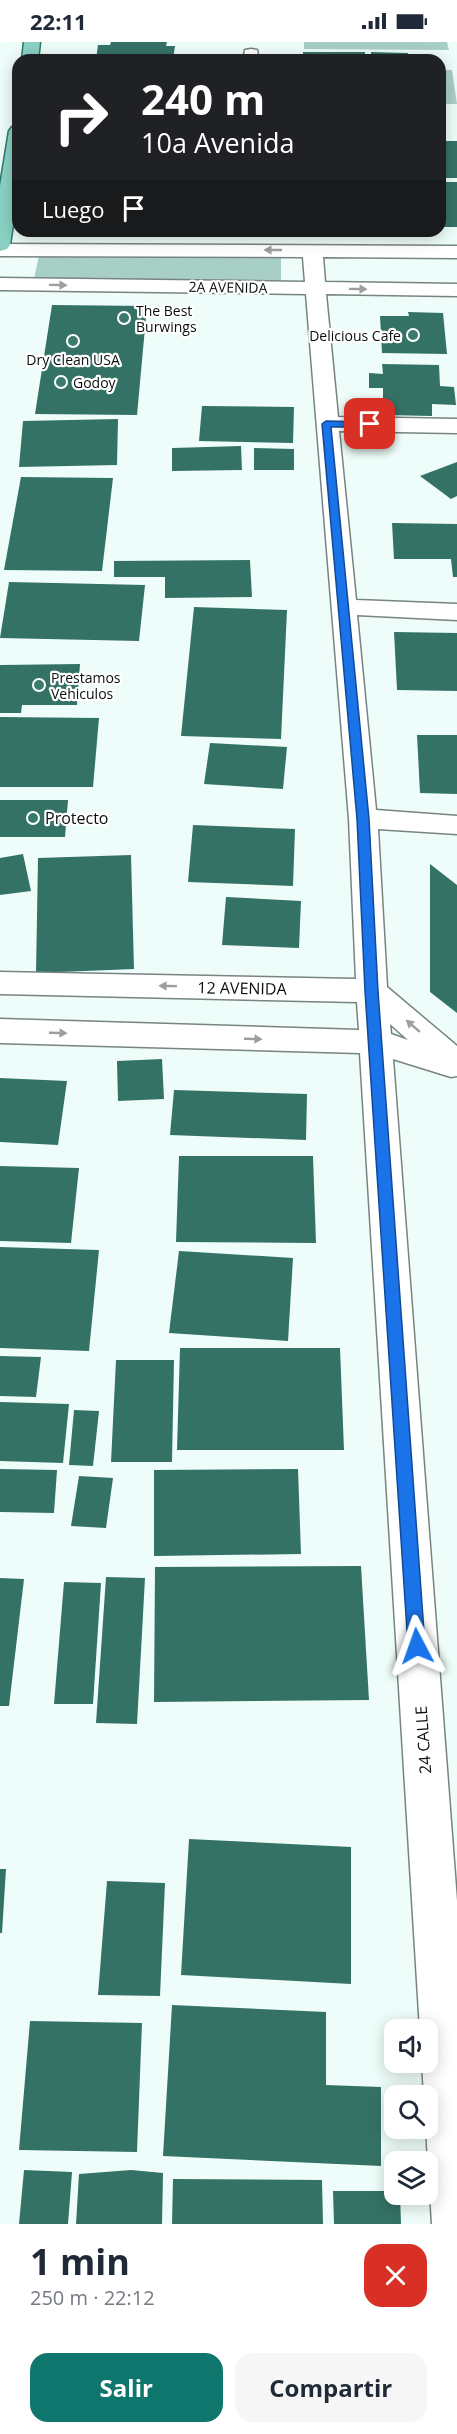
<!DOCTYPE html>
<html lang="es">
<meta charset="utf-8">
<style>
:root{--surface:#fff;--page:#f6f6f7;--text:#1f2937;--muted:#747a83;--accent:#0f766e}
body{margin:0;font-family:"Open Sans",sans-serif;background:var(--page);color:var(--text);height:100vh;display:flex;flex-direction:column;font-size:22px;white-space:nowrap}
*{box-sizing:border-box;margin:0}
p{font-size:20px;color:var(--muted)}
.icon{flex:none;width:33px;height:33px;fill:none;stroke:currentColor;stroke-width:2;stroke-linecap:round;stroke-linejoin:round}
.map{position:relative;height:2182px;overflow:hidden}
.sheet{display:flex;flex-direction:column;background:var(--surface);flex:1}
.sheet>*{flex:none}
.guide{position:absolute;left:12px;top:12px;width:434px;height:183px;border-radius:18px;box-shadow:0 3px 15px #0003;background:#202124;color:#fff;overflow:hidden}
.controls{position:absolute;left:384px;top:1977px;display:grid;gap:12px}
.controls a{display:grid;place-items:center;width:54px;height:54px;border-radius:12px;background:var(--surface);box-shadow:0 3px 15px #0003;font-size:30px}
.pin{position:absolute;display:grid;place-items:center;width:51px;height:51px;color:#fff;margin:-26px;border-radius:12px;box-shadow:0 3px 9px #0006}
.me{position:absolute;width:66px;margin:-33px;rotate:356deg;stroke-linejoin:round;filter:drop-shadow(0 0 4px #0008)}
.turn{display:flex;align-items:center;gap:21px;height:126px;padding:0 30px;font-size:27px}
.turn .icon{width:78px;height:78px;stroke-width:2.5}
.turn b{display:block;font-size:42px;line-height:51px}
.then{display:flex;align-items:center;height:57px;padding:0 30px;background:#0003;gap:12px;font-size:22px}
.round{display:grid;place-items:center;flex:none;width:63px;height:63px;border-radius:18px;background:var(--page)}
.overview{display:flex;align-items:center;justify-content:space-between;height:102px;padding:0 30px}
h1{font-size:36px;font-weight:700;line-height:45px}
.cta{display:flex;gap:12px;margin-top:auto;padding:12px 30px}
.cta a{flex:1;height:69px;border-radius:18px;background:var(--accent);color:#fff;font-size:24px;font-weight:700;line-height:69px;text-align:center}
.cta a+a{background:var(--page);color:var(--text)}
.status{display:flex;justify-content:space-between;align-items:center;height:42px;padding:0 30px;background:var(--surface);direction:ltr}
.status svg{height:16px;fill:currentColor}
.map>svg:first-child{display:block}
</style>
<div class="status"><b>22:11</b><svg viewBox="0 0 49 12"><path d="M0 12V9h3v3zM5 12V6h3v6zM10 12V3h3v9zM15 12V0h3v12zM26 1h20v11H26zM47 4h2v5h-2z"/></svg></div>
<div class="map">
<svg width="457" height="2182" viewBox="0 0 457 2182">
<rect width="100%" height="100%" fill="#eefdf9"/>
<g fill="#a8cfc5">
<path d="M304,0H447L449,8L304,7Z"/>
<path d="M440,28H452L457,62H440Z"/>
<path d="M39,213L281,216V240L34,237Z"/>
</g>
<g fill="#357266">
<path d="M111,0H167L166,4H175L173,18L96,17L98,3H110Z"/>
<rect x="303" y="10" width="62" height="8"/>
<path d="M371,10L408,11L409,18H371Z"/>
<rect x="440" y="99" width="17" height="37"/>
<rect x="440" y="140" width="17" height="45"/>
<rect x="53" y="189" width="68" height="5"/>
<path d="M228,189H285V192L228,191Z"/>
<path d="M52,263L147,264L137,373L35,372Z"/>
<path d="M408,270L443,271L447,312L382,311L380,274H409Z"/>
<path d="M382,322L439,323L440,344L454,345L456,363L432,362V374L383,373V346H369V331L383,332Z"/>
<path d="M202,364L294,365L293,401L199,399Z"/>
<path d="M118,377L117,423L19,425L23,379Z"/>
<path d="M241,404L242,428L172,429V406Z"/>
<path d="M254,406L294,407V428H254Z"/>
<path d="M457,420V454L451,457L420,434Z"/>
<path d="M21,435L113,436L102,529L4,528Z"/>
<path d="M392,481L457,482V535H453L451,517H394Z"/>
<path d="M250,518L252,555L165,556V535H114V519Z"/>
<path d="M9,540L145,543L139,599L0,596Z"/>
<path d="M194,565L287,568L281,697L181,694Z"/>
<path d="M394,590L457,591V649L397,648Z"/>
<path d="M80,622L77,663H22L21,671H0V623Z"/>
<path d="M0,675L99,676L93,745H0Z"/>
<path d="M417,693H457V752L420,751Z"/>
<path d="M210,701L287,705L283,747L204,742Z"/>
<path d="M0,758H68L65,795H0Z"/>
<path d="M193,783L295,787L293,844L188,840Z"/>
<path d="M23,812L31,849L0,853V816Z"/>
<path d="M131,813L134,927L36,931L38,816Z"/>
<path d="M430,822L457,843V971L430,950Z"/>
<path d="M226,855L301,859L299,906L222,903Z"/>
<path d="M162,1017L164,1057L118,1059L117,1019Z"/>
<path d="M0,1036L67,1039L58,1103L0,1100Z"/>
<path d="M174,1048L307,1052L306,1098L170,1093Z"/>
<path d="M179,1114H313L316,1201L176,1200Z"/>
<path d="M0,1124L79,1126L71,1201L0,1199Z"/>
<path d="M0,1205L99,1208L89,1309L0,1306Z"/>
<path d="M179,1209L293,1216L288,1299L169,1291Z"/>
<path d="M180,1306H340L344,1408H177Z"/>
<path d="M0,1314L41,1315L36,1355L0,1354Z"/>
<path d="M116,1318H174L172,1420H111Z"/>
<path d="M0,1360L69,1362L63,1421L0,1419Z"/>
<path d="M74,1368L99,1369L93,1424L69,1423Z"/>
<path d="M0,1427L57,1428L54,1471L0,1470Z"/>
<path d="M298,1427L301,1512L154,1514V1428Z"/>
<path d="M79,1434L113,1436L106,1486L71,1484Z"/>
<path d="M361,1524L369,1658L154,1660L155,1525Z"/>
<path d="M106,1535L145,1536L137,1682L96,1681Z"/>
<path d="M0,1536L24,1537L9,1664H0Z"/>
<path d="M64,1540L101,1541L93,1662H54Z"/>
<path d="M189,1797L351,1805V1942L181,1933Z"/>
<path d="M0,1827H6L2,1891H0Z"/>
<path d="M107,1839L165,1841L160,1954L98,1953Z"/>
<path d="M172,1963L326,1970V2043L381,2045V2124L163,2114Z"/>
<path d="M30,1979L142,1981L137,2110L19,2108Z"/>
<path d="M24,2128L72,2130L68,2182H19Z"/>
<path d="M131,2128L163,2131L162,2182H76L79,2132Z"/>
<path d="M173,2137L322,2138L323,2182H172Z"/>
<path d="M333,2149H394V2152H400L401,2182H334Z"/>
</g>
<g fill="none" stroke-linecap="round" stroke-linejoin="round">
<defs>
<g id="minor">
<path d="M251,7L257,8L259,18H243L245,8Z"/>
<path d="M0,202L457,204V216L323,215L325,240L457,242V254L326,252L338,375L457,377V391L339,389L356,558L457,562V578L357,573L376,768L457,774V792L378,787L387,945L457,1004V1034L451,1035L393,1017L457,1859V2182H432L426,2086L428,2054H424L422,2020H428V1988H420L360,1011L0,1001V977L359,988L357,960L0,952V930L356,937L349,777L306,252L0,248V236L305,240L303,215L0,214ZM390,982L408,998L391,992Z"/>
</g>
<g id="major">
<path d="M24,0H40L38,18H22Z"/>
<path d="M18,84V148L10,203L7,207L0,209V144L9,89L12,85Z"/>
</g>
</defs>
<use href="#minor" stroke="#778481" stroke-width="3"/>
<use href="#major" stroke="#2a7a6b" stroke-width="3"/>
<use href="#minor" fill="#fff" fill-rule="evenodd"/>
<use href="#major" fill="#8ad1c4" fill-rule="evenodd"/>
</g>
<defs><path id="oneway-solid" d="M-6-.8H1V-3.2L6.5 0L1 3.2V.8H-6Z" transform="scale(1.5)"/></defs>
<g fill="#9d9f9e">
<use href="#oneway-solid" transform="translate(273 208) rotate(180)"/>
<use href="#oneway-solid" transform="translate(58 243) rotate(1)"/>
<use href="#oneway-solid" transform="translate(358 247) rotate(1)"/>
<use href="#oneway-solid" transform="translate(168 944) rotate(-179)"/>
<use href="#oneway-solid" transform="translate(413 984) rotate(-139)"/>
<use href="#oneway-solid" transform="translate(58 991) rotate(2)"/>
<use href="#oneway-solid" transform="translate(253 997) rotate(2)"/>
</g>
<path fill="#1a73e8" stroke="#114b97" stroke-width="1.5" d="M326,379L370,380L374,382L370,385H331L369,777L378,949L425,1604L423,1609L417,1612L411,1609L408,1604L365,949L357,777L322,382Z"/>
<g fill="#387b6d" stroke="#fff" stroke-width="2">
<circle cx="124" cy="276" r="6"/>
<circle cx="413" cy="293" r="6"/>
<circle cx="73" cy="299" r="6"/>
<circle cx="61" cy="340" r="6"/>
<circle cx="39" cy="643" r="6"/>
<circle cx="33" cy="776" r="6"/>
</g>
<g text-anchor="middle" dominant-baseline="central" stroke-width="4.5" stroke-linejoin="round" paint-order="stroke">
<g font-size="14" fill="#0a0f0d" stroke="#fff">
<text transform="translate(228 245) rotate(1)">2A AVENIDA</text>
</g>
<g font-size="14" fill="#0a0f0d" stroke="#fff" text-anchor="start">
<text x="136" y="268">The Best<tspan x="136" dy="16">Burwings</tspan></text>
<text x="401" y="293" text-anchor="end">Delicious Cafe</text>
<text x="73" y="317" text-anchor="middle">Dry Clean USA</text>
<text x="73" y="340">Godoy</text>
<text x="51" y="635">Prestamos<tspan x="51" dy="16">Vehiculos</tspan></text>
</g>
<g font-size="16" fill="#0a0f0d" stroke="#fff" text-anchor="start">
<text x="45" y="776">Protecto</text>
</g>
<g font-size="16" fill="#0a0f0d" stroke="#fff">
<text transform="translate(242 946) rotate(1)">12 AVENIDA</text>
<text transform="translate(423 1698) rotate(-94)">24 CALLE</text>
</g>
</g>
</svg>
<div class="controls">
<a><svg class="icon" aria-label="sound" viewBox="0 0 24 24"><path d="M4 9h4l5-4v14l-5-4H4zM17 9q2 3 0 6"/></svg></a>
<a><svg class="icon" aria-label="search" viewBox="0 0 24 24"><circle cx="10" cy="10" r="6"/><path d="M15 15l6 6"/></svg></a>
<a><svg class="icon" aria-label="layers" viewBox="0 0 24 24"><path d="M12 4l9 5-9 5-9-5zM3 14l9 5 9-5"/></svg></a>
</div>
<div class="pin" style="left:370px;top:382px;background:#d93025"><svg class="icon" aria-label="arrive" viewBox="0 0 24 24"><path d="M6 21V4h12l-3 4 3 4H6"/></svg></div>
<svg class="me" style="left:417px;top:1604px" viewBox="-20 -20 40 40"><path d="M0-17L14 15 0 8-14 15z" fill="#1a73e8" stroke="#fff" stroke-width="4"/></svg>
<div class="guide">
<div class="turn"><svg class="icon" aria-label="right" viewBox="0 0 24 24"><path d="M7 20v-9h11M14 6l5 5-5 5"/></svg><div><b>240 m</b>10a Avenida</div></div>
<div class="then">Luego<svg class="icon" aria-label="arrive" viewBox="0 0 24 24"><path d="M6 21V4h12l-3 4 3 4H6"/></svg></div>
</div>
</div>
<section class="sheet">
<div class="overview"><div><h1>1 min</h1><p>250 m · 22:12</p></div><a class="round" style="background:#d93025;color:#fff"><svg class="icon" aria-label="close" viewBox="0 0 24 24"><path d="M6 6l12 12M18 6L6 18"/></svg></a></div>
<div class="cta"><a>Salir</a><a>Compartir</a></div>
</section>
